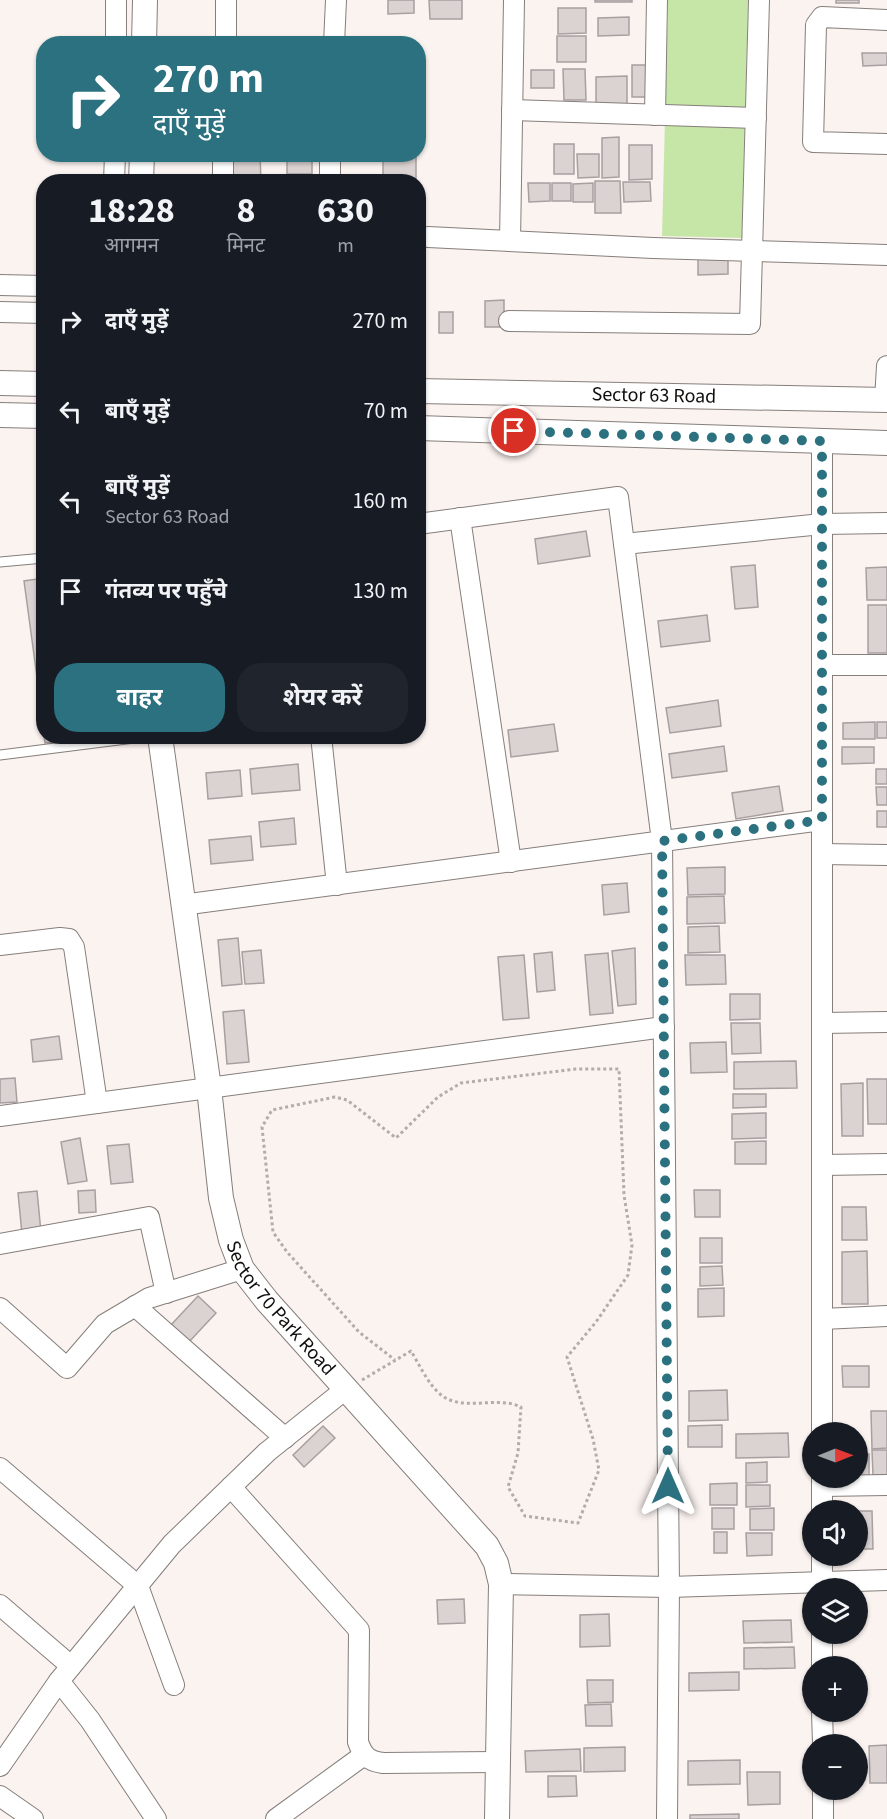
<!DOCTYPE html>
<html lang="hi">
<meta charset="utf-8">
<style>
:root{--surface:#171b24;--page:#20242c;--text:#f1f3f6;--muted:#9ea1a6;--accent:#2b717f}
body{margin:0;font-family:"Source Sans 3","Noto Sans Devanagari",sans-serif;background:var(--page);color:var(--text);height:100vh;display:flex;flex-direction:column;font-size:22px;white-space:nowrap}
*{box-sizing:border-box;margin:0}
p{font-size:20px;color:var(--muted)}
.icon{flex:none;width:33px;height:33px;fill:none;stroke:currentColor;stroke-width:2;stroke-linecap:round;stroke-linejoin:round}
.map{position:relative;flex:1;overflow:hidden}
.side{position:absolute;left:36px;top:174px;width:390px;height:570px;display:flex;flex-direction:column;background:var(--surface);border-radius:24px;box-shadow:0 2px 4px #0004}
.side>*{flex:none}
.banner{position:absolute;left:36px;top:36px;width:390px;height:126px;border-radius:24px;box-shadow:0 2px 4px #0004;background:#2b717f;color:#fff;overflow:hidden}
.needle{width:39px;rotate:89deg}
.controls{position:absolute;left:802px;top:1422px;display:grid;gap:12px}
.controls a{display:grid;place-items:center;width:66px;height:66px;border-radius:50%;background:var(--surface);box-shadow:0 2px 4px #0004;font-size:30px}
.pin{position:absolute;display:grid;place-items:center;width:51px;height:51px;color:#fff;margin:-26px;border:3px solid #fff;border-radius:50%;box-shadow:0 2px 6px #0007}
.me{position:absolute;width:66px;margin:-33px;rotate:0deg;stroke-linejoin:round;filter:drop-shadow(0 0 4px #0008)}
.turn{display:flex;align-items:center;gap:21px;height:126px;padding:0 18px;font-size:27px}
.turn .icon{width:78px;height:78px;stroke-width:2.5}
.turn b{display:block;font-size:42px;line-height:51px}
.eta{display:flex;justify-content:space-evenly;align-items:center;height:102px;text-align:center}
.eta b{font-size:36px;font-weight:700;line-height:42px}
.action{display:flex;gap:12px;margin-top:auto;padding:12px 18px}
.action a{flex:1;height:69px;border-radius:24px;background:var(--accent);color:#fff;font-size:24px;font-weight:700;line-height:69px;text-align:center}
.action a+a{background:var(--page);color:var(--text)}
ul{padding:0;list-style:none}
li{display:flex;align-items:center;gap:18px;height:90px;padding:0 18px}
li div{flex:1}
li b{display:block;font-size:22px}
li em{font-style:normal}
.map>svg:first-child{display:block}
</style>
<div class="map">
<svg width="887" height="1819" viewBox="0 0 887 1819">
<rect width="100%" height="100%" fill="#fbf3f0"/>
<path fill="#c6e6a8" d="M668,0H748L742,238L662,236Z"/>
<g fill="#dbd3d2" stroke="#a8a0a0" stroke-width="1.5">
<path d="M388,0H414V13L388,14Z"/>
<path d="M429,0H462V19H430Z"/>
<rect x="595" y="0" width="37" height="2"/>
<rect x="836" y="0" width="23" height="3"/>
<path d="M558,8H586V33L558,34Z"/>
<path d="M629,17V35L598,36V18Z"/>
<rect x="557" y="36" width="29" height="26"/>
<path d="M862,53H887V65L863,66Z"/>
<path d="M632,65H651L652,97H632Z"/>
<path d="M563,69H585L586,100H564Z"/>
<rect x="531" y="70" width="23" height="18"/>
<path d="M627,76V107H596V77Z"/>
<path d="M619,137V177L602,178V138Z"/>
<rect x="554" y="144" width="20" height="30"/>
<path d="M629,145H652V179L629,180Z"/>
<path d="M228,154H260L261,182H228Z"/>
<rect x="287" y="154" width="25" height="20"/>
<rect x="383" y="154" width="33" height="28"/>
<path d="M577,154H599V177L578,178Z"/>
<path d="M595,181H620L621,213H595Z"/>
<path d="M623,182H650L651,201L624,202Z"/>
<path d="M528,183H550V201L529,202Z"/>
<rect x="552" y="183" width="19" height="18"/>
<path d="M593,183V202H573V184Z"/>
<path d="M698,256H728V274L698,275Z"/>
<path d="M504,300V327H485V301Z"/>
<rect x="439" y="312" width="14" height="21"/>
<path d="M586,531L590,556L538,564L535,539Z"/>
<path d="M755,565L758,607L735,609L731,567Z"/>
<path d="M887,567V600H867L866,568Z"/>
<path d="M44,578V729L24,581Z"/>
<rect x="868" y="605" width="19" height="48"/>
<path d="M707,615L710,641L661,647L658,621Z"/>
<path d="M718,700L721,726L670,733L666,708Z"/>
<path d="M875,722V739H843V723Z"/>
<rect x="877" y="722" width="10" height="16"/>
<path d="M554,724L558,751L511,757L508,730Z"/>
<path d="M44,736H88V738L45,743Z"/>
<path d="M724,746L727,771L672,778L669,754Z"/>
<path d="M842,747H874V763L842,764Z"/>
<path d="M298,764L300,790L252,794L250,769Z"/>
<rect x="876" y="769" width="11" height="15"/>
<path d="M240,770L242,796L208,799L206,773Z"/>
<path d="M779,786L783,811L736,819L732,793Z"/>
<path d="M876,787H887V805H877Z"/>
<rect x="877" y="811" width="10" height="16"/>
<path d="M294,818L296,844L261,847L259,822Z"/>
<path d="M251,836L253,860L211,864L209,840Z"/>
<path d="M725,867V894L688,895L687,868Z"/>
<path d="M627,883L629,912L604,915L602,885Z"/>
<path d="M724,896L725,923L687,924V897Z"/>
<path d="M719,926L720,952L688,953V927Z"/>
<path d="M238,938L242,984L222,986L218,940Z"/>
<path d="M635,948L636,1004L618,1006L612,951Z"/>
<path d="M261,950L264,983L245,984L242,952Z"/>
<path d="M552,952L555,990L537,992L534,954Z"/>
<path d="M608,953L613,1013L590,1015L585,955Z"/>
<path d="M524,955L529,1018L503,1020L498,957Z"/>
<path d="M685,955H725L726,984L686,985Z"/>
<path d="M730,994H760V1019L730,1020Z"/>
<path d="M244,1010L249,1062L227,1064L223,1012Z"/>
<path d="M731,1023H760L761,1053L732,1054Z"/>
<path d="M59,1036L62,1059L33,1062L31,1040Z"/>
<path d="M726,1042L727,1072L691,1073L690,1043Z"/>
<path d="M796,1061L797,1088L734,1089V1062Z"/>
<path d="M15,1078L17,1102L0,1103V1079Z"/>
<path d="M867,1079H887V1124H868Z"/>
<path d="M863,1083V1136H842L841,1084Z"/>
<path d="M733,1094H766V1107L733,1108Z"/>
<path d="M766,1113V1138L732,1139V1114Z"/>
<path d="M80,1138L87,1181L68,1184L61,1142Z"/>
<path d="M766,1141V1164H735V1142Z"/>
<path d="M129,1144L133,1182L111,1184L107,1146Z"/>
<path d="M95,1190L96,1212L79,1213L78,1191Z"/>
<path d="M694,1190H720V1217H695Z"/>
<path d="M37,1191L41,1232L22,1234L18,1193Z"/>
<path d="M842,1207H866L867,1240H842Z"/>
<rect x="700" y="1238" width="22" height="25"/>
<path d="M867,1251L868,1304H842V1252Z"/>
<path d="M722,1266L723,1285L700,1286V1267Z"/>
<path d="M724,1288V1316L698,1317V1289Z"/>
<path d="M198,1296L216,1313L188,1343L170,1326Z"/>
<path d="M842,1366H869V1387H843Z"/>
<path d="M727,1390L728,1420L689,1421V1391Z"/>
<path d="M871,1411H887V1448L872,1449Z"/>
<path d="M722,1425V1447H688V1426Z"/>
<path d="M323,1426L335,1438L304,1467L293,1455Z"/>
<path d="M788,1433L789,1457L736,1458V1434Z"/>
<path d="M872,1450H887V1475H873Z"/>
<rect x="858" y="1454" width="11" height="23"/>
<path d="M767,1462V1482L746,1483V1463Z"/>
<path d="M737,1483V1505H710V1484Z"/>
<path d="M746,1485H770V1506L746,1507Z"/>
<rect x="712" y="1508" width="22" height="21"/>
<path d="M774,1508V1530H750V1509Z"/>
<path d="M858,1511H872L873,1549H858Z"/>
<rect x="714" y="1532" width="13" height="21"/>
<path d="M746,1533H772V1555L747,1556Z"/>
<path d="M464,1599L465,1623L438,1624L437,1600Z"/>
<path d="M609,1614L610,1646L580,1647V1615Z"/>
<path d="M791,1620L792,1642L744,1643L743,1621Z"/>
<path d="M794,1647L795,1668L744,1669V1648Z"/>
<path d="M739,1672V1690L689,1691V1673Z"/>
<path d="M587,1680H613V1702L588,1703Z"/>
<path d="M611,1704L612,1726H586L585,1705Z"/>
<path d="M887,1745V1783H870L869,1746Z"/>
<path d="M625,1747V1771L584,1772V1748Z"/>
<path d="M580,1749L581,1771L526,1772L525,1751Z"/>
<path d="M740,1760V1784L688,1785V1761Z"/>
<path d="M747,1772H780V1804L748,1805Z"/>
<path d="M548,1776H576L577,1796L548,1797Z"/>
<path d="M739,1814V1819H690V1815Z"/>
</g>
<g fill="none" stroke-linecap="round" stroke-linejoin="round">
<defs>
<g id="service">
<path d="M0,562L44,558"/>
<path d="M0,755L150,736"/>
</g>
<g id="minor">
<path d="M887,20L822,17L816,25L813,142L887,144"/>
<path d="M116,44V0"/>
<path d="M226,44V0"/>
<path d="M334,44L336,0"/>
<path d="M512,110L756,118"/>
<path d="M655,115L657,0"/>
<path d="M114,182L115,154"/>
<path d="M223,182V154"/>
<path d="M330,182V154"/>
<path d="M428,237L653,248L887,255"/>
<path d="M510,241L514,0"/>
<path d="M0,285L44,286"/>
<path d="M0,312L44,313"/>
<path d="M509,321L750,324L759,0"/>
<path d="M885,400L887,366"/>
<path d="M460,518L511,862"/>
<path d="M418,524L618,497L662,841L669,1587L667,1819"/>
<path d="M624,544L822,524L887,523"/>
<path d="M822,665H887"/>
<path d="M321,736L337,885"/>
<path d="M822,854L887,855"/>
<path d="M182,905L822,820"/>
<path d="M0,945L60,938L69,939L74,947L97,1103"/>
<path d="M822,1023L887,1022"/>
<path d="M0,1116L664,1027"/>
<path d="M822,1165L887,1164"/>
<path d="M0,1244L149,1217L166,1293"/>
<path d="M135,1306L285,1438"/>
<path d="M0,1308L67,1368L105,1324L149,1298L242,1269"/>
<path d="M822,1319L887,1316"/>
<path d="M822,1432V441"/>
<path d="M0,1468L138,1586L174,1685"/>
<path d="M822,1478V1510"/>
<path d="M822,1486L887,1485"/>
<path d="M231,1487L359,1630L358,1742C363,1756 368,1761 383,1763L496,1762"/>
<path d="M501,1584L669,1587L887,1580"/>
<path d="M822,1588V1556"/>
<path d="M0,1605L71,1666"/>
<path d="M822,1634V1666"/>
<path d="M59,1681L90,1720L156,1819"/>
<path d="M822,1712L823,1744"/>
<path d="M0,1766L59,1681L172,1544L267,1452L347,1388"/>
<path d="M823,1790V1819"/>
<path d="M0,1796L33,1819"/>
<path d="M276,1819L364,1755"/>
</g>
<g id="tertiary">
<path d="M144,44L145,0"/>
<path d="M141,182L142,154"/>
<path d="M0,383L44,384"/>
<path id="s1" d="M418,391L887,400"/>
<path d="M0,415L44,416"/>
<path d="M418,428L887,443"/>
<path id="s2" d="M160,736L209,1088L221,1198L231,1240L242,1269L267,1301L487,1546L496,1563L501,1584L497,1819"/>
</g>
</defs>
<use href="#service" stroke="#857e7b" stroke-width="11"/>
<use href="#minor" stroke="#857e7b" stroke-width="22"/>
<use href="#tertiary" stroke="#857e7b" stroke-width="26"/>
<path stroke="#b2acaa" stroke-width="3" stroke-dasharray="3 3" stroke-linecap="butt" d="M362,1380L411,1351C419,1364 428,1384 440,1394C462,1413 496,1395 521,1407L518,1453L508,1487L525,1516L578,1523L599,1470L593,1439L567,1357L596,1322L628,1275L632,1245L624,1195L619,1069H576L461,1083L438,1097L396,1138L347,1100L335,1097L272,1110L262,1127L273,1232L287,1252L359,1332L395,1360"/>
<use href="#service" stroke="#fff" stroke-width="9"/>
<use href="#minor" stroke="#fff" stroke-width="20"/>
<use href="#tertiary" stroke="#fff" stroke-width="24"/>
</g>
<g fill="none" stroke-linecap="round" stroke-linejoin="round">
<path stroke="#2b717f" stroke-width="10" stroke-dasharray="0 18" d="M514,431L822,441V820L662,841L668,1486"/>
</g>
<g text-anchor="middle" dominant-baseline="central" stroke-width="4.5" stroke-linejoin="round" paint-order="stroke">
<g font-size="20" fill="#110f0e" stroke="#fff">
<text stroke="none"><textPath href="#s1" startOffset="236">Sector 63 Road</textPath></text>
<text stroke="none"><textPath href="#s2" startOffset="594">Sector 70 Park Road</textPath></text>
</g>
</g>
</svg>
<div class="controls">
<a><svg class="needle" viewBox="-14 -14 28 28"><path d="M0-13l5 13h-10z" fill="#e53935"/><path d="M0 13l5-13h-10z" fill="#9ea1a6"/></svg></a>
<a><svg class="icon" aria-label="sound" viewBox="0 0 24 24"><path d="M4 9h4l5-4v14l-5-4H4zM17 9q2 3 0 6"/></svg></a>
<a><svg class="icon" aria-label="layers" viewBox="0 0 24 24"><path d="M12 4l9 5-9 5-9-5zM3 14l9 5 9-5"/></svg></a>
<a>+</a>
<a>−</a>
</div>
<div class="pin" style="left:514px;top:431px;background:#d93025"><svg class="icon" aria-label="arrive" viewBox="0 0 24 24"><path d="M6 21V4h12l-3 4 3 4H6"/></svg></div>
<svg class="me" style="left:668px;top:1486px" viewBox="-20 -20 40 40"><path d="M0-17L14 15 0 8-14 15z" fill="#2b717f" stroke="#fff" stroke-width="4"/></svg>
<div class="banner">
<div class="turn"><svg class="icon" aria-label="right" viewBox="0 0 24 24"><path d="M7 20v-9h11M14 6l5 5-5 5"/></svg><div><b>270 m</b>दाएँ मुड़ें</div></div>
</div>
<section class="side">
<div class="eta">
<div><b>18:28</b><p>आगमन</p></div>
<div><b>8</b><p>मिनट</p></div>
<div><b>630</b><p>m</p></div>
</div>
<ul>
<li><svg class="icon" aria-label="right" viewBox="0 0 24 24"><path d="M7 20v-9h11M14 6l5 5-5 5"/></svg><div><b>दाएँ मुड़ें</b></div><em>270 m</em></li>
<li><svg class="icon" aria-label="left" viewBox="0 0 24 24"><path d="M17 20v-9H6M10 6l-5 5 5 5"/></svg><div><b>बाएँ मुड़ें</b></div><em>70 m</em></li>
<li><svg class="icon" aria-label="left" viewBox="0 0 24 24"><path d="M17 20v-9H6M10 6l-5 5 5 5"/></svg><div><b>बाएँ मुड़ें</b><p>Sector 63 Road</p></div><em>160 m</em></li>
<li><svg class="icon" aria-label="arrive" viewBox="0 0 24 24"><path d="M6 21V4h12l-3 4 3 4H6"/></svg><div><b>गंतव्य पर पहुँचे</b></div><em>130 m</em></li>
</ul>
<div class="action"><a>बाहर</a><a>शेयर करें</a></div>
</section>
</div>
